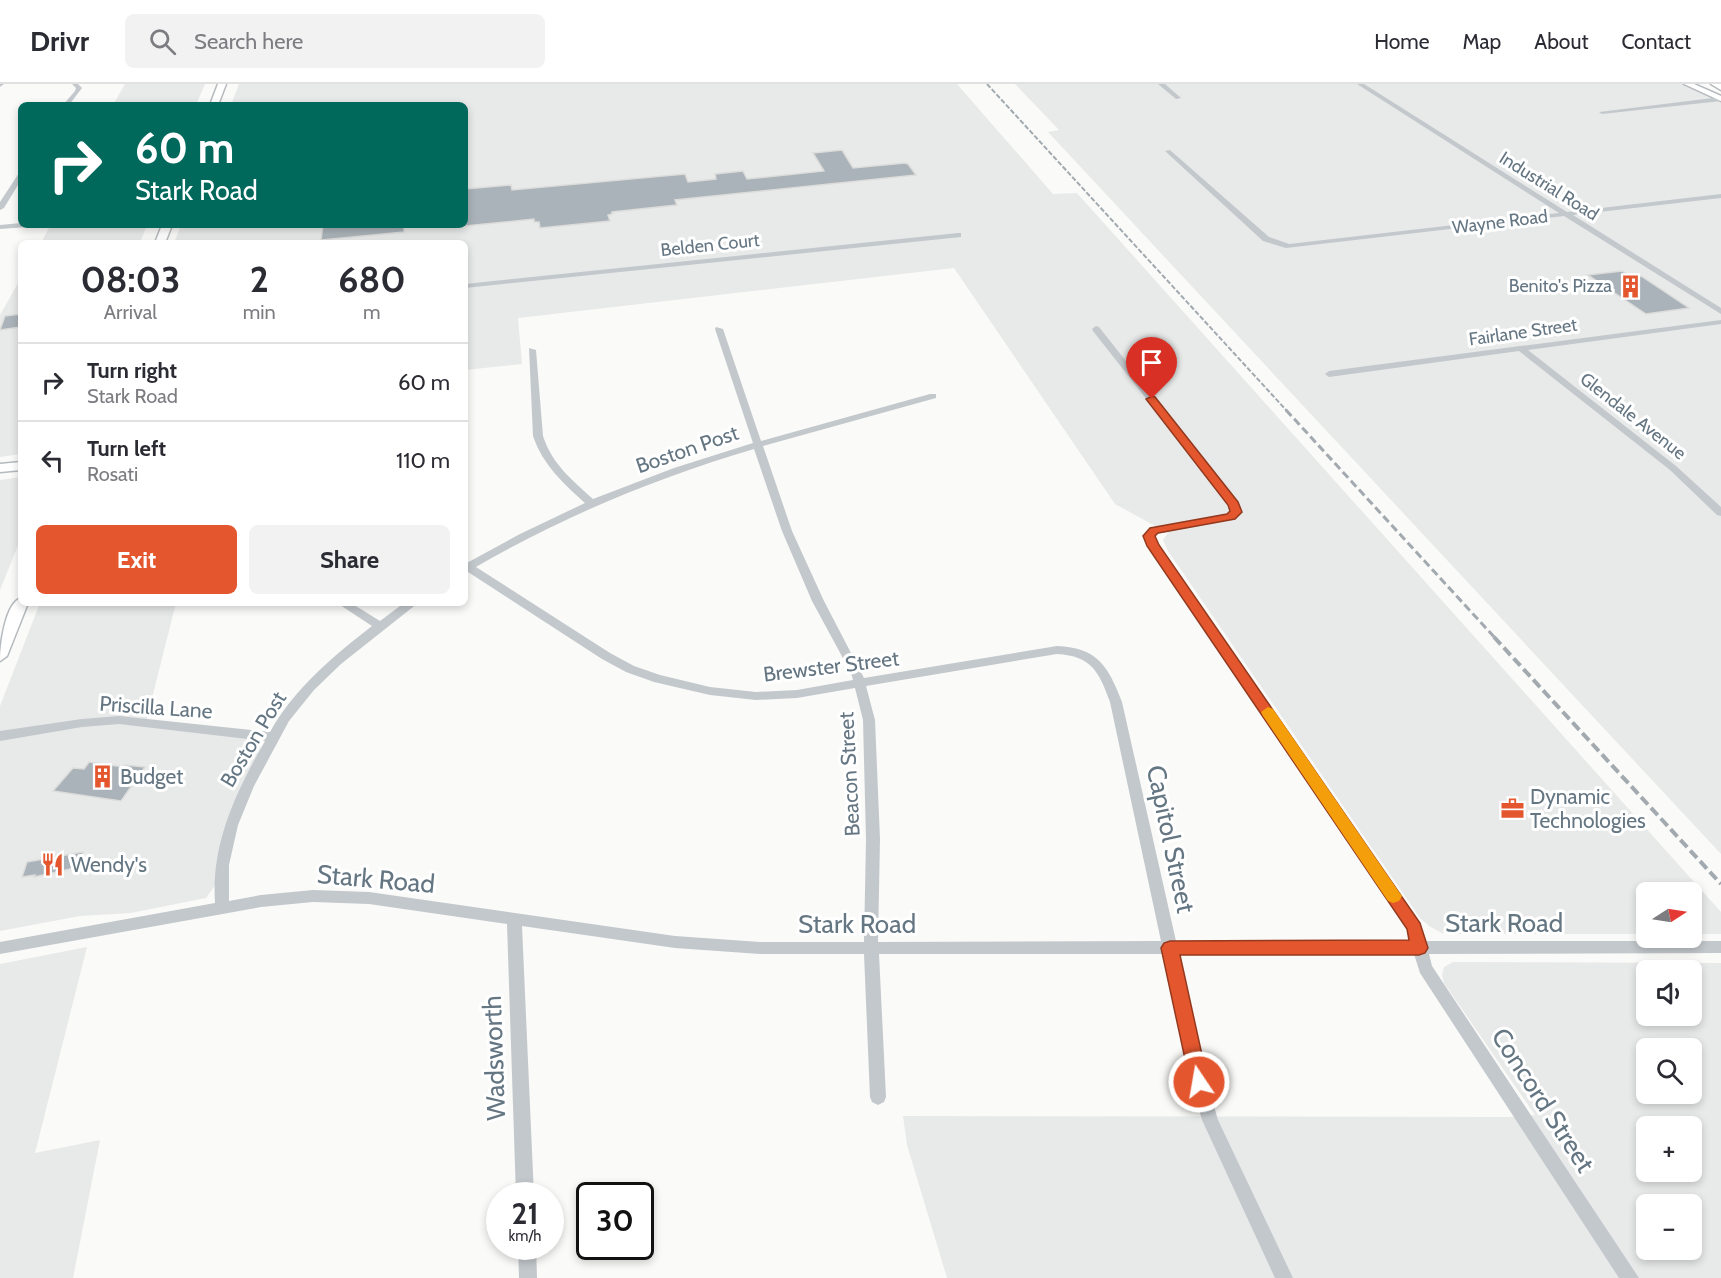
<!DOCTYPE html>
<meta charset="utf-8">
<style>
:root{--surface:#fff;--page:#f2f2f3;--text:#2b2b33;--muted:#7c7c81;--line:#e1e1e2;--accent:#e4572e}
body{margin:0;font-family:Cabin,sans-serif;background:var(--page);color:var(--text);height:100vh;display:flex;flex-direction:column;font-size:22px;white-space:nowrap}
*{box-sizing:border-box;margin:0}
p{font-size:20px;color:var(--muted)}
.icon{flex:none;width:33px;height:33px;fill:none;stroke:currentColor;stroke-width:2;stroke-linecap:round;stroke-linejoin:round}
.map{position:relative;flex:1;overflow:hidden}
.details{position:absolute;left:18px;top:156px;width:450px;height:366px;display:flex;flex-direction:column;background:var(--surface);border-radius:9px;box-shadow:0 3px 9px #0003}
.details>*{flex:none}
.hud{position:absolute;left:18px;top:18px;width:450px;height:126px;border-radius:9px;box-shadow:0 3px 9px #0003;background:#00695c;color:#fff;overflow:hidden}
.needle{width:39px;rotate:78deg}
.buttons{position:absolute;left:1636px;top:798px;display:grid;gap:12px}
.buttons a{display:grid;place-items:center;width:66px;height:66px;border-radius:9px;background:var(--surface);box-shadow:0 3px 9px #0003;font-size:30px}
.speed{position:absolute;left:486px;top:1098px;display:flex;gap:12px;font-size:30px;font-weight:700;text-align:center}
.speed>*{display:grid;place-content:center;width:78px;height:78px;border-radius:50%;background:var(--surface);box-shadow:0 3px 9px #0003;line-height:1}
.speed small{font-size:15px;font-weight:400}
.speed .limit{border:3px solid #111;border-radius:9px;background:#fff;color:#111}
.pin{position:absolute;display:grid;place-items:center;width:51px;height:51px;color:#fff;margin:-62px -26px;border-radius:50% 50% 50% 0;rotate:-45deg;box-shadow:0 0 6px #0007}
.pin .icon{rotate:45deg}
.me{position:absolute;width:66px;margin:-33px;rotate:348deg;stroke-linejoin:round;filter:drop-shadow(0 0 4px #0008)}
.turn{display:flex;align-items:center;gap:21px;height:126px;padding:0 18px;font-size:27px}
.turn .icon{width:78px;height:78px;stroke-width:2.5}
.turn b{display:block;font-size:42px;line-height:51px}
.eta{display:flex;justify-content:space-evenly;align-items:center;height:102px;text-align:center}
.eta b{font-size:36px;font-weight:700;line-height:42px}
.action{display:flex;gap:12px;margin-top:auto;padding:12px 18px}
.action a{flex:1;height:69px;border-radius:9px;background:var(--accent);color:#fff;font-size:24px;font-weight:700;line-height:69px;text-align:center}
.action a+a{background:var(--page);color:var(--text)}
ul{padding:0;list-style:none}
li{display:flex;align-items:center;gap:18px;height:78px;padding:0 18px;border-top:2px solid var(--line)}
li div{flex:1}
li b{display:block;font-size:22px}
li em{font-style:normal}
header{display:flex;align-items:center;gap:36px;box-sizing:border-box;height:84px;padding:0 30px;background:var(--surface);border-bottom:2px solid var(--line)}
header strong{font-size:28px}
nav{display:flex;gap:33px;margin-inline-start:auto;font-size:21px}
.search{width:420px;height:54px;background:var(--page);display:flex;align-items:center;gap:15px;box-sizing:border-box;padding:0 21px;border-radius:9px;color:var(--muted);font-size:22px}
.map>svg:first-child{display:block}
</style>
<header>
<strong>Drivr</strong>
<div class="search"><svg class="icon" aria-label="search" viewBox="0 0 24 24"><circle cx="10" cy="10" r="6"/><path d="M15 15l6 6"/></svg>Search here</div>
<nav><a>Home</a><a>Map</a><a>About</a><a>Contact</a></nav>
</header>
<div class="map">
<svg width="1721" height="1194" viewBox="0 0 1721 1194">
<rect width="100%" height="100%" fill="#fafaf8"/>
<g fill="#e8e9e9" fill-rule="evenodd">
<path d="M125,0H205L196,21H113Z"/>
<path d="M239,0H957L1053,110L1077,109L1721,828V850H1692V808H1647V850H1455L1442,849L1429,842L1420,834L1168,467L1163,456L1168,449L1115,420L954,184L518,234L522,280L465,286V159H174L181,141H465V21H231Z"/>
<path d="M1015,0H1685L1721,17V770L1048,48L1059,46Z"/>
<path d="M86,141H147L140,159H41L49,144Z"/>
<path d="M21,194V370L0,373V231Z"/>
<path d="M21,393V454L0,506V396Z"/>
<path d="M40,519H176L145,642L253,655L261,660L259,672L231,727L216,800L206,814L131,829L80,832L0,847V622Z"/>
<path d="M87,863L35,1069L100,1056L73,1194H0V880Z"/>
<path d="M1453,878L1721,879V1194H947L907,1061L903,1032L1509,1033L1535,1031L1444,899L1442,891L1444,883ZM1647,886H1692V932H1647ZM1647,964H1692V1010H1647ZM1647,1042H1692V1088H1647ZM1647,1120H1692V1166H1647Z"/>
</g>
<g fill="#aab3b9" stroke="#dcdcda" stroke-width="1.5">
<path d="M842,66L853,84L905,79L908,80L916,91L675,116L677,121L612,128V130L608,131L610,137L540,144L539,138H534V135L465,142V105L511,101L512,106L685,90L688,98L716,95L715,90L743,87L747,95L824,87L813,69Z"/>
<path d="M323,141H404V148L321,156Z"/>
<path d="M1622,187L1632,193L1641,192L1689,224L1646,230L1588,191Z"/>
<path d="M21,230V243L0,246L5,232Z"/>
<path d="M89,678L123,683L125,681L145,683L121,717L53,707L73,684L84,685Z"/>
<path d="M83,768L79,783L34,793L35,791L22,793L27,778Z"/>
</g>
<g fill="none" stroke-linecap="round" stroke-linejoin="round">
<defs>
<g id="major">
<path d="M218,0H226L218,21H210Z"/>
<path d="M1684,0H1694L1721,12V17Z"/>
<path d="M162,141H172L165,159H155Z"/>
<path d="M21,378V386L0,388V380Z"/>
<path d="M21,514V519H28L7,572L0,577C0,562 5,519 21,514Z"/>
</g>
<path id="highway" d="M1711,0H1721V6Z"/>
</defs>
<use href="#major" stroke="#b5babe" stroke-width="3"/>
<use href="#highway" stroke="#b4b9bd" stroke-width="3"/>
<g fill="#c3c8cc" fill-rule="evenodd">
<path d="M0,0H4L0,3Z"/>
<path d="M72,0H78L82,4L69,21H63L75,7L76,4Z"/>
<path d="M1158,0H1165L1181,14L1176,15Z"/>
<path d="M1357,0H1364L1567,128L1721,110V114L1573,131L1721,224V230L1564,132L1286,164L1263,157L1165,67L1170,66L1269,153L1289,160L1559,129Z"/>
<path d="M1721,13V17L1602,30L1599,28Z"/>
<path d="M21,88V96L4,124L0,126V118L19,89Z"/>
<path d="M21,139V141H31L27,143L0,145V141Z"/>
<path d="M958,149H961V153L465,204V200Z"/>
<path d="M1721,236V240L1528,266L1676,382L1721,423V432L1717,431L1670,386L1519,267L1329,293L1325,290L1329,287Z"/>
<path d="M716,243L723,245L761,357L930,310H936V314L763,362L792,447L824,517L864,594L1057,562C1098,564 1108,582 1122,618L1176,857H1411L1408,845L1148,462L1144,452L1150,445L1228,431L1231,427L1229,420L1093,247L1092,245L1096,242L1099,243L1239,420L1241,428L1235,435L1157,450L1154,453L1158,462L1420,839L1426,857H1721V869L1429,870L1432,882L1639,1194H1619L1420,889L1414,870H1178L1207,998L1218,1036L1293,1194H1275L1202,1036L1191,998L1164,870H879L886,1013L884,1018L878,1021L872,1018L870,1013L864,870H760L675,864L522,842L534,1112H516L507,840L369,820L313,818L261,823L0,870V858L215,819C211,759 236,708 265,657L119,640L82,643L0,657V647L82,635L119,632L270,648C294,605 333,572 372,542L337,519H351L380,537L404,519H418L341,580L314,606L289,637L254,702L238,741L229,781V817L261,811L313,806L369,808L675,852L760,858H864L866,755L863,636L855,604L797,614L756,616L710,611L654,598L626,588L602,575L468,488H465V480L520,450L585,419C563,399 543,381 533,352L529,264L536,266L543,352C552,380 572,396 593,415L674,384L753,359L715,245ZM754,365L782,447L812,517L851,589L853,596L797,606L756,608L710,603L660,591L634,582L610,569L476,483C564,432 656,394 754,365ZM1057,570C1092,572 1099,588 1110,618L1161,857L878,858L880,755L875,636L866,602Z"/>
<path d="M518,1162H536L537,1194H519Z"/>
</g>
<use href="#major" fill="#fff" fill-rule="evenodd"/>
<use href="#highway" fill="#fff" fill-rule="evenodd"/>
<path stroke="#a2aab0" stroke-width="2" stroke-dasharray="5 2" stroke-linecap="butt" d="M987,0L1287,327"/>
<path stroke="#a2aab0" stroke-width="3" stroke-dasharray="8 4" stroke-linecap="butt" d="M1286,326L1496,555"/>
<path stroke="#a2aab0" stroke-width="4" stroke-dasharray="10 4.5" stroke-linecap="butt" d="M1494,553L1721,800"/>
</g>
<path fill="#e4572e" stroke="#94391e" stroke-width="1.5" d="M1152,312L1155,313L1238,418L1242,428L1235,435L1158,449L1155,452L1159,461L1420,839L1428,864L1425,869L1419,871H1180L1208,998L1205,1004L1199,1006L1192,1004L1190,998L1161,864L1164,859L1170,857L1409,856L1407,845L1147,462L1143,452L1150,444L1227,430L1230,427L1228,421L1146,315Z"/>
<path fill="#f59e0b" d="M1268,623L1273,625L1399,808L1402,812L1399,817L1393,819L1388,817L1263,632L1261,628Z"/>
<defs>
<symbol id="building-bare" viewBox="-9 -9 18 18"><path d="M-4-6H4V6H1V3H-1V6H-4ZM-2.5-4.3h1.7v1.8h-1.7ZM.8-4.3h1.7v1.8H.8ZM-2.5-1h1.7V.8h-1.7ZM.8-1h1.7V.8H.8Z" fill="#e4572e" stroke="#fff" stroke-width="2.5" paint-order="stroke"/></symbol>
<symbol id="office-bare" viewBox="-9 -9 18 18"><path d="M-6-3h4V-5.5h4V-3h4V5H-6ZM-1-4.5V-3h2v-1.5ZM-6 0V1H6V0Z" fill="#e4572e" stroke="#fff" stroke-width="2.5" paint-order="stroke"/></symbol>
<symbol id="restaurant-bare" viewBox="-9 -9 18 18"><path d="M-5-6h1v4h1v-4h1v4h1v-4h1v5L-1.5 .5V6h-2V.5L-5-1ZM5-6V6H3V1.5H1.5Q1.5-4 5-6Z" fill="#e4572e" stroke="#fff" stroke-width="2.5" paint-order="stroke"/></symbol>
</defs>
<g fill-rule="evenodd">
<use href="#building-bare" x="1614" y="186" width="33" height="33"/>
<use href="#building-bare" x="86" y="676" width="33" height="33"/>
<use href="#office-bare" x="1496" y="708" width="33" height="33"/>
<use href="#restaurant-bare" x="36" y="764" width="33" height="33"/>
</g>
<g text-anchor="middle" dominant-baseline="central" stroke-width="6" stroke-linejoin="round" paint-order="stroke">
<g font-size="18" fill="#657683" stroke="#fff">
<text transform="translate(1549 102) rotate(32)">Industrial Road</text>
<text transform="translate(1500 138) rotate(-7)">Wayne Road</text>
<text transform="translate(710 161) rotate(-6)">Belden Court</text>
<text transform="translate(1523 248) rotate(-8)">Fairlane Street</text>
<text transform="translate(1633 332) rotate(38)">Glendale Avenue</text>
</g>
<g font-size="18" fill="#657683" stroke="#fff" text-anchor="end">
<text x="1612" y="202">Benito's Pizza</text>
</g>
<g font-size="21" fill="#657683" stroke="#fff">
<text transform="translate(687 365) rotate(-19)">Boston Post</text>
<text transform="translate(831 582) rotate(-7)">Brewster Street</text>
<text transform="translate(156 623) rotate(4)">Priscilla Lane</text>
<text transform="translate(253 655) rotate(-59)">Boston Post</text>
<text transform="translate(849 690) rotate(-93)">Beacon Street</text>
</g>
<g font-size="21" fill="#657683" stroke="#fff" text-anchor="start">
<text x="120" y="692">Budget</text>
<text x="1530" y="712">Dynamic<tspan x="1530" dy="24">Technologies</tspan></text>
<text x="71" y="780">Wendy's</text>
</g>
<g font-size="26" fill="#657683" stroke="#fff">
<text transform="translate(1171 755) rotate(78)">Capitol Street</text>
<text transform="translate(376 795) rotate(5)">Stark Road</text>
<text x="1504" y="839">Stark Road</text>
<text x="857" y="840">Stark Road</text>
<text transform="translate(494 974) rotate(-92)">Wadsworth</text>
<text transform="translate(1543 1016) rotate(57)">Concord Street</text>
</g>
</g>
</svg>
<div class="buttons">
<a><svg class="needle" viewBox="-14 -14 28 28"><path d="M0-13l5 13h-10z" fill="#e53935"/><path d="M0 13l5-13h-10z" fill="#7c7c81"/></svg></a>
<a><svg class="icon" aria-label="sound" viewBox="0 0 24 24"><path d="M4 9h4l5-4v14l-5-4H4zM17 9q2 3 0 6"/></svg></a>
<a><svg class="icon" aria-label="search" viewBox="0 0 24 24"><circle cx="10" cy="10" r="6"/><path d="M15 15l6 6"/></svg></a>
<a>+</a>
<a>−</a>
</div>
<div class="speed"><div>21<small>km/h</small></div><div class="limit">30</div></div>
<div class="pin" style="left:1152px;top:315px;background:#d93025"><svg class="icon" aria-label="arrive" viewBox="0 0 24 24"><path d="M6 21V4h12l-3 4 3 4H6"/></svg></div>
<svg class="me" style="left:1199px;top:998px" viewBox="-20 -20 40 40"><circle r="17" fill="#e4572e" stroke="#fff" stroke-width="3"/><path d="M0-11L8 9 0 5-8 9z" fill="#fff"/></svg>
<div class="hud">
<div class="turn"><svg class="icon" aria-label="right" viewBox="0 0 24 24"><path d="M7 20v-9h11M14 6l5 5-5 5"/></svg><div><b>60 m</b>Stark Road</div></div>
</div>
<section class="details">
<div class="eta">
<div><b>08:03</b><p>Arrival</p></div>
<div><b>2</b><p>min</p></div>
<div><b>680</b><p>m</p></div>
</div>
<ul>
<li><svg class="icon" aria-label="right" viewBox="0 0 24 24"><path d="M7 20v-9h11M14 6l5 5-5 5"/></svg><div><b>Turn right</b><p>Stark Road</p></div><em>60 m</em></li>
<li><svg class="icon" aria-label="left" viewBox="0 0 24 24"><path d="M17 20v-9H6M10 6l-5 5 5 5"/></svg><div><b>Turn left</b><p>Rosati</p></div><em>110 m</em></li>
</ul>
<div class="action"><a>Exit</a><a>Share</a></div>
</section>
</div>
